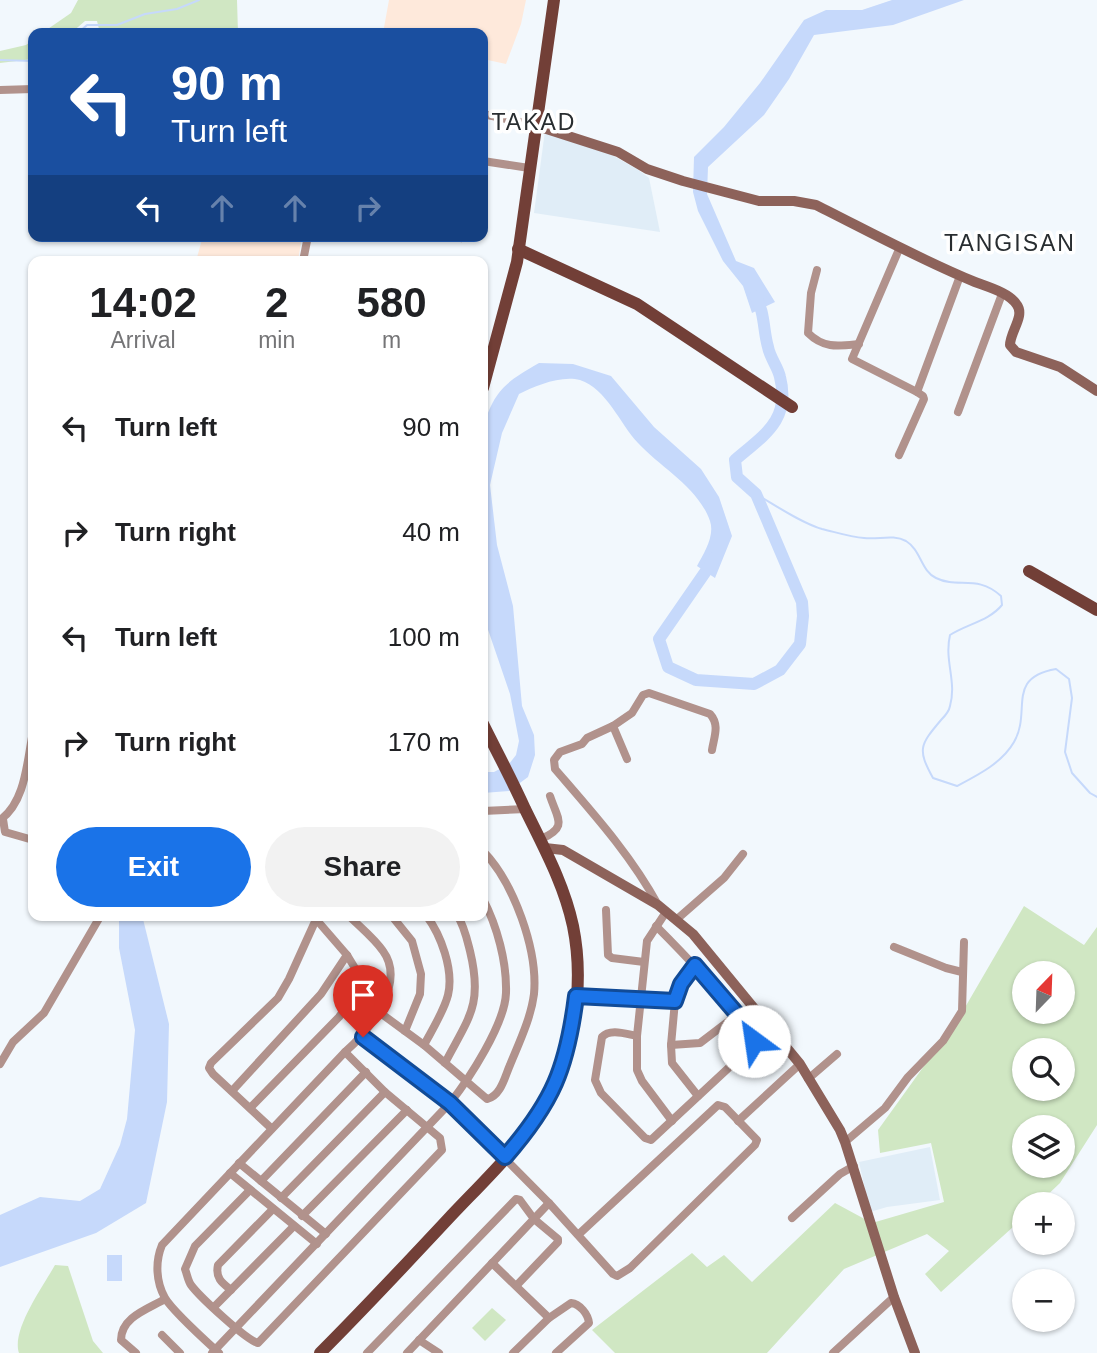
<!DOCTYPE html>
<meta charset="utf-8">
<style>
:root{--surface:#fff;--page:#f2f2f2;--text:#202124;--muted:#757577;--accent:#1a73e8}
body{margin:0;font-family:Helvetica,sans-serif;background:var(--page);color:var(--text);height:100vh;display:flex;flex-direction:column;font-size:26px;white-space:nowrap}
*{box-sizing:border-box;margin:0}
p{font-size:23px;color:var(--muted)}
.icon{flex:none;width:38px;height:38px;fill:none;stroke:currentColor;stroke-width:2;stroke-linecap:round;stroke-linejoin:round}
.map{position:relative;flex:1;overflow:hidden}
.drawer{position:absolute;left:28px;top:256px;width:460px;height:665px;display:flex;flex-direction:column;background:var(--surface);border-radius:14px;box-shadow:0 2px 5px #0004}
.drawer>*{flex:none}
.banner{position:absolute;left:28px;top:28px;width:460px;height:214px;border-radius:14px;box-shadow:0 2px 5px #0004;background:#1a4fa0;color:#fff;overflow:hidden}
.needle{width:46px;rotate:23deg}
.fabs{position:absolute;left:1012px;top:961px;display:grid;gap:14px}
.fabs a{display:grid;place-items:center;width:63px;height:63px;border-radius:50%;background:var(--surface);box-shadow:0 2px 5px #0004;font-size:35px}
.pin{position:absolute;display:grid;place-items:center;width:60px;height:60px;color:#fff;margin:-72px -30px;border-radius:50% 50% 50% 0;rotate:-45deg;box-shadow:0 0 7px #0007}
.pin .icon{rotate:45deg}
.me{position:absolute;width:77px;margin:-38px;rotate:329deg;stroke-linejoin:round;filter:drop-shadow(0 0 5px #0008)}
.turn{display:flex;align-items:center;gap:24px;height:147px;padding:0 28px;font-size:32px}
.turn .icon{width:91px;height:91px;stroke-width:2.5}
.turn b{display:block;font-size:49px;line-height:60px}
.lanes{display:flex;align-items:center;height:66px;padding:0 28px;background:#0003;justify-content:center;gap:35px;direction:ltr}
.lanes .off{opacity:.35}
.eta{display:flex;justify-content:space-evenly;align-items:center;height:119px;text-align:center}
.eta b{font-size:42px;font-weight:700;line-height:49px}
.cta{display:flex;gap:14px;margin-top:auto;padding:14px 28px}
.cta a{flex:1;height:80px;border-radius:42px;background:var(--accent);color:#fff;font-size:28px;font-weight:700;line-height:80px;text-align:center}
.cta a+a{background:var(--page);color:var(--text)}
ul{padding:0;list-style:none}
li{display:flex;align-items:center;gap:21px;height:105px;padding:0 28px}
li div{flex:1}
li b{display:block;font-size:26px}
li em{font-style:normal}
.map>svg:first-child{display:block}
</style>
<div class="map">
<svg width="1097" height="1353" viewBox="0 0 1097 1353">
<rect width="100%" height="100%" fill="#f2f8fd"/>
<g fill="#e0edf7">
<path d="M545,131L610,154L637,169L649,178L660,232L534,213Z"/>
<path d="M930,1147L940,1200L887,1207L870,1212L859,1162Z"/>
</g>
<g fill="#fee9db">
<path d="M389,0H526L521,24L506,64L483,59V33H383Z"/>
<path d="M203,236H302L298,261H196Z"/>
</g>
<g fill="#d0e7c3" fill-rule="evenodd">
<path d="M78,0H237L238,33H100L97,21H85L71,33H42L71,13Z"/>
<path d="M33,40V59L0,63V51L26,45Z"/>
<path d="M1024,906L1084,945L1097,927V1125L1060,1183L1038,1204H1024V1217L941,1292L925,1274L949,1251L927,1234L844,1269L767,1353H615L592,1330L692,1253L707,1267L724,1255L752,1282L835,1203L872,1223L944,1202L931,1143L880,1153L878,1130L960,1016ZM1024,973H1062V1012H1024ZM1024,1050H1062V1088H1024ZM1024,1127H1062V1166H1024Z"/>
<path d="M55,1265L68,1266L93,1341L103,1353H19C11,1330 44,1285 55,1265Z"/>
<path d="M492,1308L506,1320L485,1341L472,1328Z"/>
</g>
<g fill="#c6d9fb">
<path d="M892,0H964L893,25L814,35L789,79L764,115L708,167L707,194L736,261L754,268L775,302L752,313L743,286L723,261L698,211L693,192L694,157L724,127L760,83L804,20L826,10H862Z"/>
<path d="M539,363L573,364L611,376L654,427L701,469L719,497L732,536L715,578L697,566C704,553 715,536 710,521C698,487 661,468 638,443C620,424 607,389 580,380C561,375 535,386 519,394L502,433L490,485L497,545L513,606L522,706L534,735L535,755L528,777L509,791L483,793V772H494L509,764L516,755L519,741L510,694L483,615V428C494,390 506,382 539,363Z"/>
<path d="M119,915H142L169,1024L167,1102L146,1203L96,1233L0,1267V1215L40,1197L80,1201L100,1189L120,1145L127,1119L135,1030L119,948Z"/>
<rect x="107" y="1255" width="15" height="26"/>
</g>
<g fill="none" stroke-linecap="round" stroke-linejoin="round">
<g stroke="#c6d9fb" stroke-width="2">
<path d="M78,33L87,25H117L145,14L177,9L199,0"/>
<path d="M0,60L33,61"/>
<path d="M756,494C775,505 801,523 822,529C835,532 850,537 864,538C878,540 893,534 906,541C921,550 921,571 936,578C958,589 977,574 1001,596L1002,605C989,621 967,624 950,635C944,661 957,681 950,706C949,712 945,716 941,720C920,745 917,749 933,778L957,786C978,775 1002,763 1014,742C1032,711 1005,678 1056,669L1069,679L1072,698L1065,752L1072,773L1090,793L1097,797"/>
</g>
<path stroke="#c6d9fb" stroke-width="12" d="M715,558L659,639L668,667L696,680L754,684L780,670L800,644L803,616L802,602L756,494L737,477L735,460C764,435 791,420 780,377C778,367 770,358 768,347C763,330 765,311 755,296"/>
<g stroke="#b1928c" stroke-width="8">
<path d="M0,90L33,89"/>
<path d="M483,114L534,125"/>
<path d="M483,161L529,168"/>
<path d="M461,238L462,236"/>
<path d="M900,247L852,359L917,392L960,276"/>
<path d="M303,261L308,236"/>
<path d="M817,270L811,293L808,333C824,349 839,346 859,344"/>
<path d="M958,412L1002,294"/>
<path d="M899,455L924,399L923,396L917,392"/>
<path d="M613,726L627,759"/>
<path d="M483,811L526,809"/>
<path d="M3,819L5,832L33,840"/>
<path d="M0,820C26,802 27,760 33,732"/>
<path d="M541,839C568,827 558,820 550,796"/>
<path d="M658,905C631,855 592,812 555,769L554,760L560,752L582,744L587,738L613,726L632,713L643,695L649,693L710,714C720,725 714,737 712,750"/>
<path d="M606,910L608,955L612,958L644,962"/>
<path d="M666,912L647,941L637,1036V1070L642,1081L672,1121"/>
<path d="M391,915L412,941L421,974L420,994L405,1031"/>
<path d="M676,920L724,878L743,854"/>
<path d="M894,947L946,968L962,972"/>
<path d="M695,965L681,984L675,1001L671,1045L672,1063L698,1096"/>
<path d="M577,996L675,1001"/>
<path d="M379,1012L424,1045L487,1099C501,1096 505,1076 510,1065C519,1043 531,1018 534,994C538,950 514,883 483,851"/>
<path d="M637,1036C626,1034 610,1028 602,1037L595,1080L601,1093L645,1138L651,1140L750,1048L754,1037C725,997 691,961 656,926"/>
<path d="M363,1037L450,1103L549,1203L613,1274L617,1276L630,1268L755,1145L757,1140L725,1107L718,1105L578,1235"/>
<path d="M424,1045C432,1030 444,1011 448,995C454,970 441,935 426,915"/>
<path d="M671,1045L700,1043L738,1014"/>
<path d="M445,1063C469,1017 483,1005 470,951C467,939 464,925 457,915"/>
<path d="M0,1064L13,1042L44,1013L101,915"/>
<path d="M808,1079L837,1054"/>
<path d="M232,1091L321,994L347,955"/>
<path d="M250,1108L339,1017L351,1001L361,978L347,955L315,918"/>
<path d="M738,1121L800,1064"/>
<path d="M271,1128L213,1074L209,1068L211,1063L278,998L289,979L318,915"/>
<path d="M845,1142L885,1108L908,1077L943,1041L962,1011L964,942"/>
<path d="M239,1163L326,1234"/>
<path d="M230,1173L317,1244"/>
<path d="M261,1181L366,1072"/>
<path d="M250,1190L195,1246L185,1269C187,1274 188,1281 191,1285C199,1296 246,1340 258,1343L442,1150L440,1138L385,1092L345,1052"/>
<path d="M281,1198L385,1092"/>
<path d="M302,1216L407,1110"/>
<path d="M792,1218L840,1174L854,1166"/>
<path d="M492,1263L549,1318"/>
<path d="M231,1290C222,1283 215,1278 218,1265L273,1209"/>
<path d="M214,1307L294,1226"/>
<path d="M162,1335L180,1353"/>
<path d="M419,1340L439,1353"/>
<path d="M136,1353L121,1340C121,1317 148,1309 165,1299"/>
<path d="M212,1353L450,1103C469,1079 505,1024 506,993C507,962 497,926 483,899"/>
<path d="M219,1353C208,1343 172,1310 165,1298C156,1282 155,1262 162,1245L345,1052C368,1032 407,984 383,951C374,938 360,927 348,915"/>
<path d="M367,1353L516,1199L520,1200L534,1219L558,1239V1242L517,1285"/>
<path d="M407,1353L549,1203"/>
<path d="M513,1353L549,1318L571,1303C580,1304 588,1314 589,1323L556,1353"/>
<path d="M833,1353L894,1297"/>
</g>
<g stroke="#8d625a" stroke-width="10">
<path d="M534,125L618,152L647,169L683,181L759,201H794L816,205C868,231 921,260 975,282C988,287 1010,293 1017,305C1025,316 1010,332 1010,345L1016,352L1060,367L1097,391"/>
<path d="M545,848L563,850L658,905L693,934L800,1064L840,1130L845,1142L894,1297L915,1353"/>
</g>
<g stroke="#723f37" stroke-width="12">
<path d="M518,249L637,304L792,407"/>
<path d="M483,388L517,262L554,0"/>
<path d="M1029,571L1097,610"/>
<path d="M320,1353C364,1309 406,1264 448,1219C478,1187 511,1156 536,1120C572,1066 586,990 573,926C564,884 544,848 525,809C512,780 497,752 483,724"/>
</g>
</g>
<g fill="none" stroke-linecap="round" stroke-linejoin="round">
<defs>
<path id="route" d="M363,1037L450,1103L505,1157C553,1102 567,1068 576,996L675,1001L681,984L695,965L737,1014L754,1037V1041"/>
</defs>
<use href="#route" stroke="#114b97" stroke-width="18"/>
<use href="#route" stroke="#1a73e8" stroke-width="12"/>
</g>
<g text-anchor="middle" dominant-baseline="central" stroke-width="7" stroke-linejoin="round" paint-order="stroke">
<g font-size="23" letter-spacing="2" fill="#282d30" stroke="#fff">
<text x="534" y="122">TAKAD</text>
<text x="1010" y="243">TANGISAN</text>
</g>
</g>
</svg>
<div class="fabs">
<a><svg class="needle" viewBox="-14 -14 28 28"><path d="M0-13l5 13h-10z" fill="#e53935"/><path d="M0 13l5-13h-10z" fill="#757577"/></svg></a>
<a><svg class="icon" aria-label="search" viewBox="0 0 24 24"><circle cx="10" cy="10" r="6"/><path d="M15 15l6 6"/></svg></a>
<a><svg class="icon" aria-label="layers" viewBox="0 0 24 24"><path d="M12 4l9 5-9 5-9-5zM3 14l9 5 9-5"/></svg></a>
<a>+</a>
<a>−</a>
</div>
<div class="pin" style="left:363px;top:1037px;background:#d93025"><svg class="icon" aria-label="arrive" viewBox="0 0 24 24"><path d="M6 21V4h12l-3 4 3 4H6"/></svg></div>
<svg class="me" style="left:754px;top:1041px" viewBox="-20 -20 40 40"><circle r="19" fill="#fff"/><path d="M0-13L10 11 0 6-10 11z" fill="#1a73e8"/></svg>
<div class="banner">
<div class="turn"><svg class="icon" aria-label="left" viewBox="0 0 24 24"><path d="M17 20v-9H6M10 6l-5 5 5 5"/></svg><div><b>90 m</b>Turn left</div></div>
<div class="lanes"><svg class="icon" aria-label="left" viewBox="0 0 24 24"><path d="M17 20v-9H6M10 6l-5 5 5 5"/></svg><svg class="icon off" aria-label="ahead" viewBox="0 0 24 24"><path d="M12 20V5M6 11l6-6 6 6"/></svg><svg class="icon off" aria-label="ahead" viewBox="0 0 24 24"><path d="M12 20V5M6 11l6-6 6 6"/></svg><svg class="icon off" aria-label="right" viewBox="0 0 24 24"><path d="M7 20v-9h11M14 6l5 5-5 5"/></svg></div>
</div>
<section class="drawer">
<div class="eta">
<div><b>14:02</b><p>Arrival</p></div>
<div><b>2</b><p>min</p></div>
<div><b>580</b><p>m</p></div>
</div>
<ul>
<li><svg class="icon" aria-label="left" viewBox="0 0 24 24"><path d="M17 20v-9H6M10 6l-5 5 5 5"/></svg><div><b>Turn left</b></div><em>90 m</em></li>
<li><svg class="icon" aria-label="right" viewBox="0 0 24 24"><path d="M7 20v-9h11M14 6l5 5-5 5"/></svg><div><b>Turn right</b></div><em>40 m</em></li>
<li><svg class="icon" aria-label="left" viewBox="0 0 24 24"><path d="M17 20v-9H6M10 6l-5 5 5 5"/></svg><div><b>Turn left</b></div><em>100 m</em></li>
<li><svg class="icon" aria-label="right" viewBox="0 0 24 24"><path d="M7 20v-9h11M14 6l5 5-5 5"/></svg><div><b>Turn right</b></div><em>170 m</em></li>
</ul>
<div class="cta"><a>Exit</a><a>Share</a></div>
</section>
</div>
